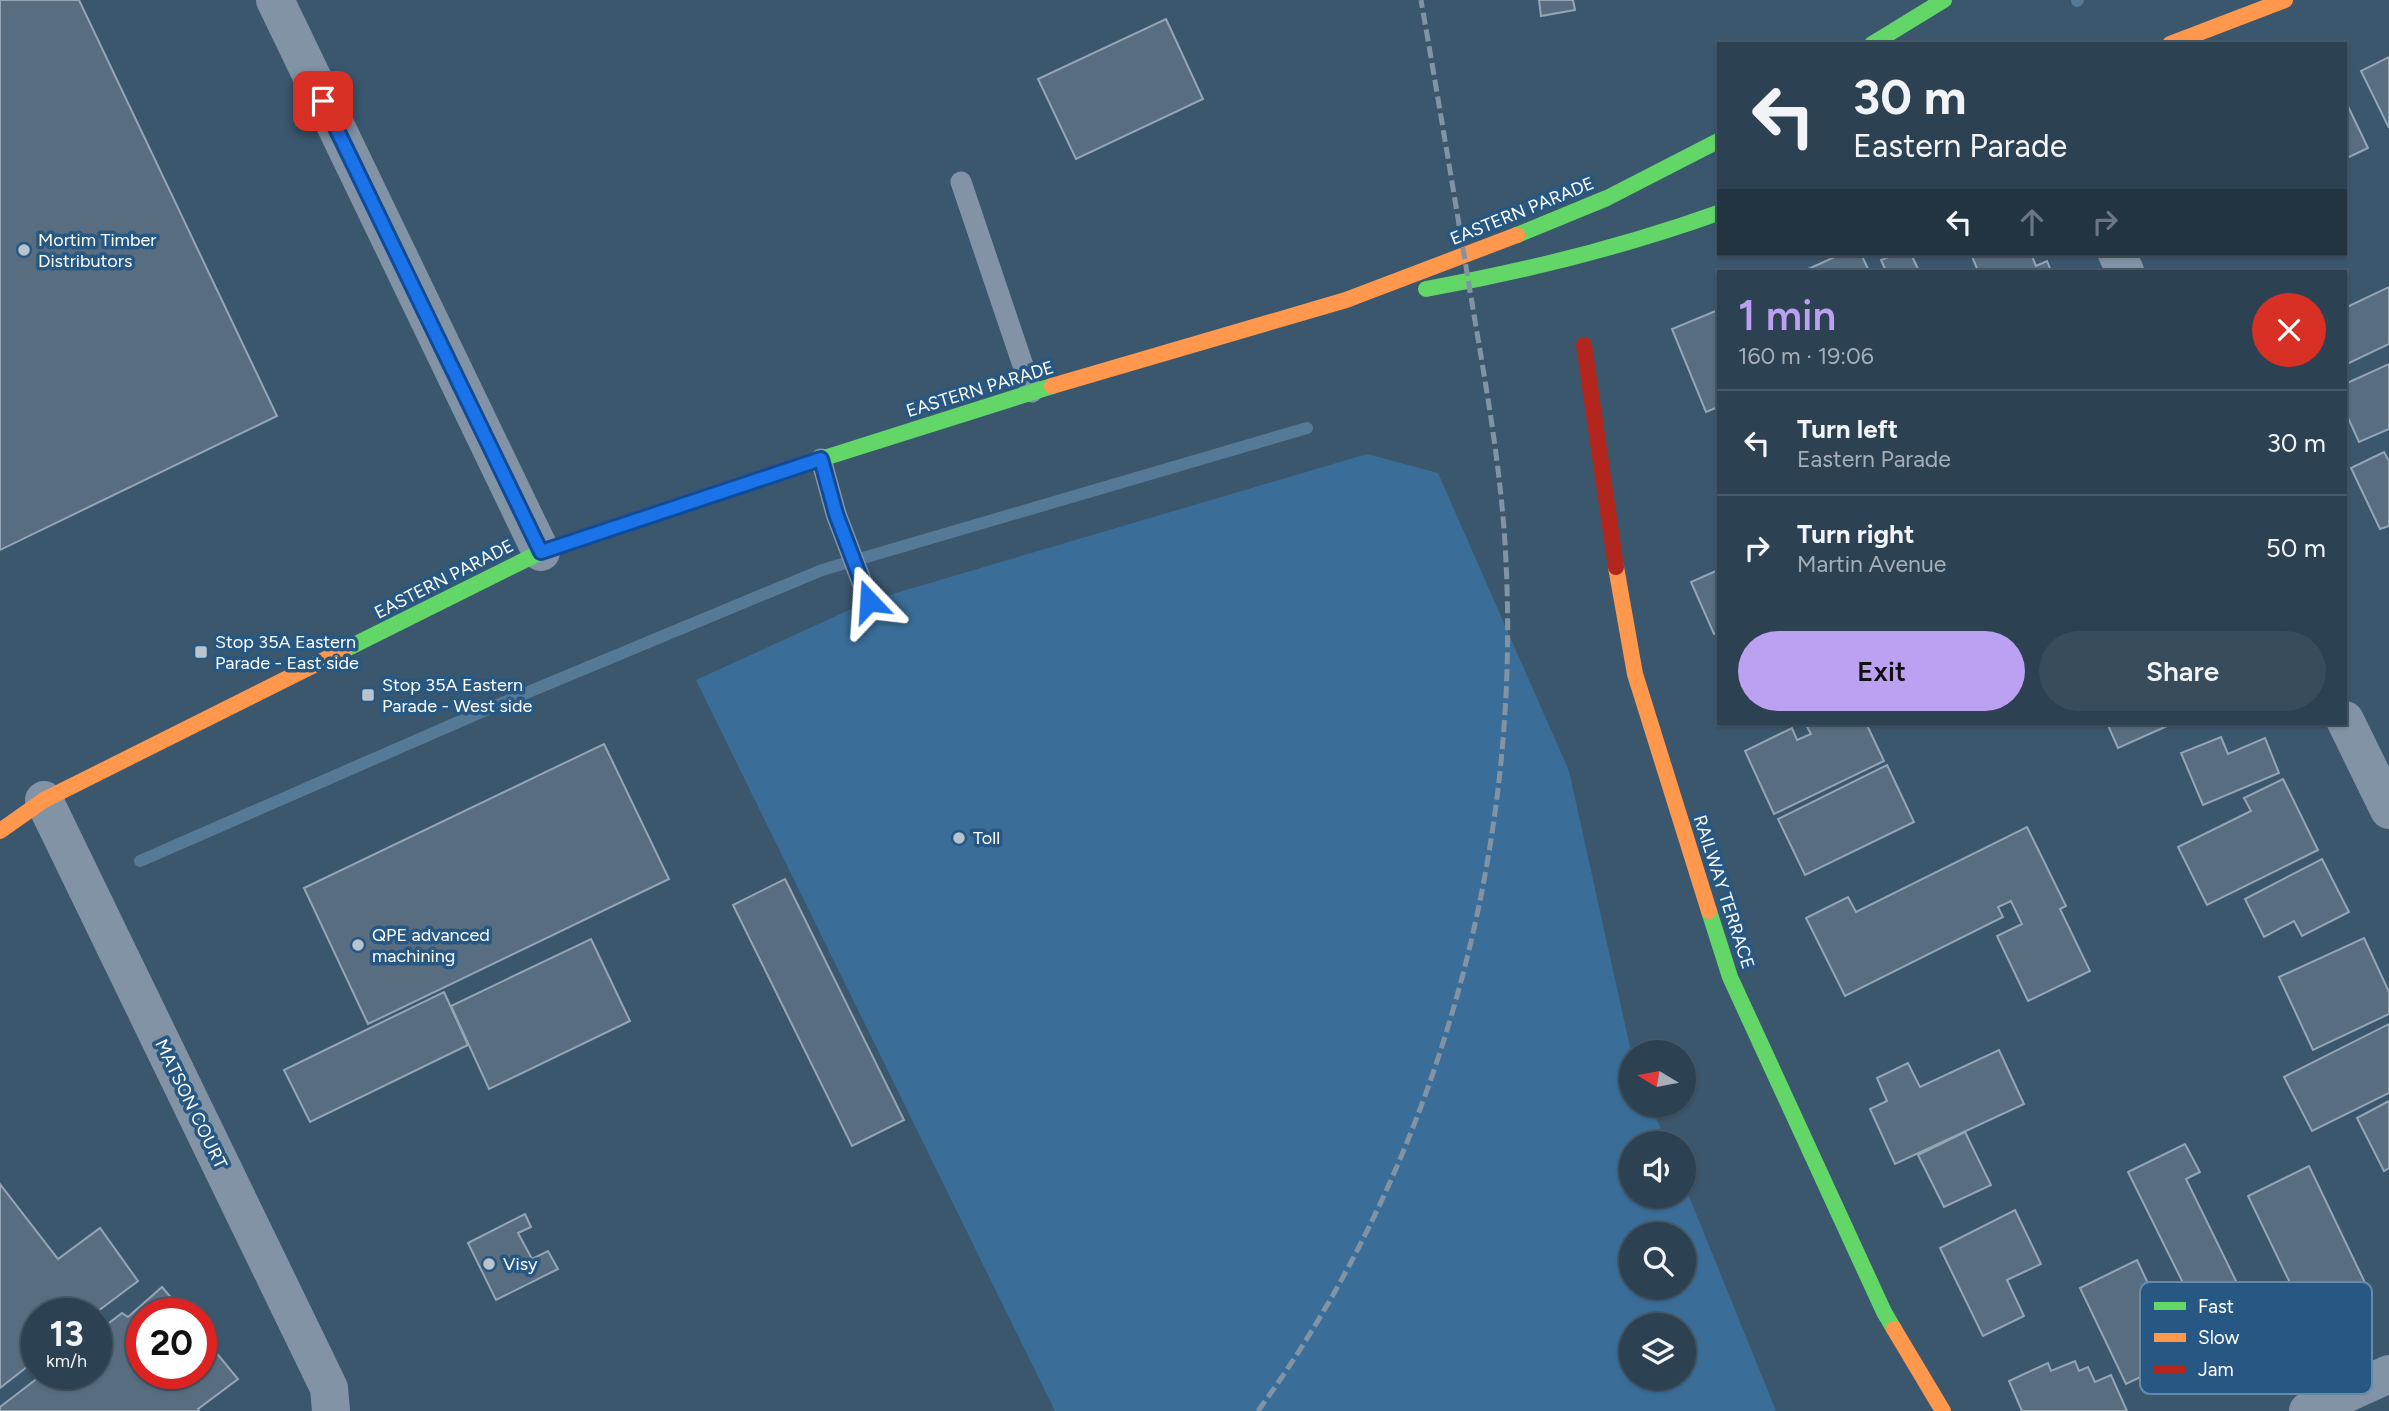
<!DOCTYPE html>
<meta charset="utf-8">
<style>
:root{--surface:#2c4152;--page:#384c5c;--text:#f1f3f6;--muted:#a6afb8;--line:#485a69;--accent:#bca0f2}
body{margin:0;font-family:Figtree,sans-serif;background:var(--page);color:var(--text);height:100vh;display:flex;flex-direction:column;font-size:26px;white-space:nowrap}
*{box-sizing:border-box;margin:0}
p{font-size:23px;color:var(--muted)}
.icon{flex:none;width:38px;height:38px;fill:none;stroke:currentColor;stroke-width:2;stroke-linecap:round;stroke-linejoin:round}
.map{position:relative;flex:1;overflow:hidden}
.sheet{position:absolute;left:1717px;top:270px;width:630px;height:455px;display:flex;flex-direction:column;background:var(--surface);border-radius:0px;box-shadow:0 2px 5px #0004,0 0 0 2px var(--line)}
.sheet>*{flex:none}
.banner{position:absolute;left:1717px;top:42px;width:630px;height:214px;border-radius:0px;box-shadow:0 2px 5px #0004,0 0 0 2px var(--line);background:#2c4152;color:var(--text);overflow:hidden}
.needle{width:46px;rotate:280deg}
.controls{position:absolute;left:1619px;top:1040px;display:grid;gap:14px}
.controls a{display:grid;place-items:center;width:77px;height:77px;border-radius:50%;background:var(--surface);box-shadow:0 2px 5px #0004,0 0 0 2px var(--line);font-size:35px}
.speed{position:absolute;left:21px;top:1298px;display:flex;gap:14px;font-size:35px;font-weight:700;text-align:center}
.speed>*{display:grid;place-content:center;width:91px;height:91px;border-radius:50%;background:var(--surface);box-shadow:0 2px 5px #0004,0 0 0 2px var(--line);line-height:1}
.speed small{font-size:18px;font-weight:400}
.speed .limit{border:10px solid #d22;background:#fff;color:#111}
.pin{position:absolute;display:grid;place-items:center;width:60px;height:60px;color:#fff;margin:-30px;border-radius:14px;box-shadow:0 4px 10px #0006}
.me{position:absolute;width:77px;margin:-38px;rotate:340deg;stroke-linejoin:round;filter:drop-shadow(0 0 5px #0008)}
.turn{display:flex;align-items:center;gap:24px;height:147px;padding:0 21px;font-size:32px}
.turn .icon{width:91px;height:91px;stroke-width:2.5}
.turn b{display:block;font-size:49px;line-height:60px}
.lanes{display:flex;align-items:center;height:66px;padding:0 21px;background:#0003;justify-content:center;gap:35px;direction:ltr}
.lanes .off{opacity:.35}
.round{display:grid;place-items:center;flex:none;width:74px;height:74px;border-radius:37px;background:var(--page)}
.overview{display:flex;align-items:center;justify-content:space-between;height:119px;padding:0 21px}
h1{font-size:42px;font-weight:600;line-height:52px;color:var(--accent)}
.cta{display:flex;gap:14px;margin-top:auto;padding:14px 21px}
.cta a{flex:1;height:80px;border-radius:42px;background:var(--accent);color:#111;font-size:28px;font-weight:600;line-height:80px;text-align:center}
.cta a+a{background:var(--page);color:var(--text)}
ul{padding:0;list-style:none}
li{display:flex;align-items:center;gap:21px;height:105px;padding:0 21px;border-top:2px solid var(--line)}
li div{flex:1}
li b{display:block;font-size:26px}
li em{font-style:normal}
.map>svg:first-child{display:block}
</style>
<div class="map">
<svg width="2389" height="1411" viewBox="0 0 2389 1411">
<rect width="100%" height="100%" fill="#3b576e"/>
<path fill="#3a6e99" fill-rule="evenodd" d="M1367,454L1438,473L1569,771L1631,1052V1104H1651L1666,1143H1631V1195H1684V1184L1776,1411H1055L696,680L869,601ZM1631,1234H1684V1286H1631ZM1631,1325H1684V1377H1631Z"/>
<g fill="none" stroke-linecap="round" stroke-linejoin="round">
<g stroke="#567996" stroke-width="12">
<path d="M2077,1L2078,0"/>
<path d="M140,861L495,706L822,570L1307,428"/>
</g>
</g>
<g fill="#586e80" stroke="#95a5b3" stroke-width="2">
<path d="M0,0H79L277,416L0,550Z"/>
<path d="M1539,0H1573L1575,10L1541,16Z"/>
<path d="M1166,19L1203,99L1076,159L1038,79Z"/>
<path d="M2389,57V128L2361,71Z"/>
<path d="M2345,100L2368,148L2345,159Z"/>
<path d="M1841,254H1861L1869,271H1804Z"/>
<path d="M1896,254H1911L1919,271H1886L1881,260Z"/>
<path d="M1971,254H2031L2036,266L2047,261L2051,271H1978Z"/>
<path d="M2389,287V344L2345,365V308Z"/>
<path d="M1718,310V407L1706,412L1672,329Z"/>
<path d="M2389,364V429L2359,442L2345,411V384Z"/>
<path d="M2384,452L2389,461V526L2380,529L2351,468Z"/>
<path d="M1718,570V632L1714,634L1691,582Z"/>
<path d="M1805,723H1866L1884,761L1774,814L1745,751L1792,728L1797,740L1811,734Z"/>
<path d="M2107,723H2174L2118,748Z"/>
<path d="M2221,737L2228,754L2265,738L2279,773L2203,805L2181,753Z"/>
<path d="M604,744L669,879L368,1024L304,888Z"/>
<path d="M1887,765L1914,822L1805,875L1778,819Z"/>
<path d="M2283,779L2318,850L2207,905L2178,847L2251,811L2244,798Z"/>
<path d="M2027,827L2066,906L2060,909L2090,971L2028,1001L1997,936L2022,924L2011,901L1998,907L2003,917L1845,996L1806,918L1848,897L1856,912Z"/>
<path d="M2322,859L2349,912L2302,936L2294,921L2264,937L2245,899Z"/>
<path d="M785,879L904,1120L852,1146L733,905Z"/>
<path d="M2364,938L2389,992V1014L2313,1050L2279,977Z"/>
<path d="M591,939L630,1021L489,1089L451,1006Z"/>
<path d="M444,992L468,1045L310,1122L284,1070Z"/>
<path d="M2389,1024V1093L2312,1131L2284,1077Z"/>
<path d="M1999,1050L2024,1104L1895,1164L1870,1109L1887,1101L1877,1078L1908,1063L1920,1087Z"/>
<path d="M2389,1101V1168L2384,1171L2357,1118Z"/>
<path d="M1965,1132L1991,1185L1944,1207L1918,1155Z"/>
<path d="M2185,1144L2200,1172L2186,1179L2237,1283L2194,1305L2128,1172Z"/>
<path d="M2309,1166L2368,1289L2307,1318L2248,1196Z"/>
<path d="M0,1184L58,1259L100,1228L138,1281L94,1314H37V1359L0,1388Z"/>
<path d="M2015,1210L2041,1264L2007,1280L2024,1316L1983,1336L1940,1248Z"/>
<path d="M525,1214L531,1227L518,1233L532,1259L548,1251L558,1269L496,1300L468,1243Z"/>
<path d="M2137,1260L2177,1345L2189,1339L2205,1372L2169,1389L2159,1368L2126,1384L2080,1288Z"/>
<path d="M162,1287L185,1314H142V1374H201V1334L238,1379L198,1409L199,1411H0V1407L43,1374H96V1333L122,1313L128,1317Z"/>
<path d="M2075,1361L2079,1371L2088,1367L2095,1382L2111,1375L2127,1411H2022L2009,1381L2048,1363L2051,1371Z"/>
</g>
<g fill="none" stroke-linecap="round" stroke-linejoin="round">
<g stroke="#8193a4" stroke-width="21">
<path d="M961,182L1032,392"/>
<path d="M821,459L836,514L869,601"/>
</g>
<g stroke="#8193a4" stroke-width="38">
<path d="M275,0L541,552"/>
<path d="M2117,254L2125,271"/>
<path d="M2345,720L2389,810"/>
<path d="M44,800L329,1388L331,1411"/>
<path d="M2308,1411L2389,1374"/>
</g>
<g stroke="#63d668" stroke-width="16">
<path d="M1872,44L1944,0"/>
<path d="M1517,235L1607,198L1718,141"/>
<path d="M1426,289C1526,271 1623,247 1718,213"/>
<path d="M344,650L541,552L821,459L1052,386"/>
<path d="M1709,911L1730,977L1884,1312L1894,1329"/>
</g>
<g stroke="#ff974d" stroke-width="16">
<path d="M2170,44L2285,0"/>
<path d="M1052,386L1346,300L1517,235"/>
<path d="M1616,567L1635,674L1709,911"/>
<path d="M0,831L44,800L344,650"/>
<path d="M1894,1329L1943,1411"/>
</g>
<path stroke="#b3261e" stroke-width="16" d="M1584,345L1616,567"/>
<path stroke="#8293a4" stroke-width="5" stroke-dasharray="12 5" stroke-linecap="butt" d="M1258,1411C1434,1170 1521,860 1506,562C1502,471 1485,381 1470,291C1454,194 1438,97 1421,0"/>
</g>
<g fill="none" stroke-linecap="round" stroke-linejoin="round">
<defs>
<path id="route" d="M323,101L541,552L821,459L836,514L869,601"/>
</defs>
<use href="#route" stroke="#114b97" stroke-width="18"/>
<use href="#route" stroke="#1a73e8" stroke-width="12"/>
</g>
<g fill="#bac4cc" stroke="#265883" stroke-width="2.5">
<circle cx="24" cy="250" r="7"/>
<rect x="194" y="645" width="14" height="14" rx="3.5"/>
<rect x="361" y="688" width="14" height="14" rx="3.5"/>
<circle cx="959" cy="838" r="7"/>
<circle cx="358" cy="945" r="7"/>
<circle cx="489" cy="1264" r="7"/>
</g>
<g text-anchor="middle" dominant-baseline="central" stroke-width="7" stroke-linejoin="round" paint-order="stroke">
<g font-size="18" fill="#fff" stroke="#265883">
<text transform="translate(1522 211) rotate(-22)">EASTERN PARADE</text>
<text transform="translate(980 389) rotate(-17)">EASTERN PARADE</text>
<text transform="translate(444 579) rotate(-27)">EASTERN PARADE</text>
<text transform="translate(1724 892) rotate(72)">RAILWAY TERRACE</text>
<text transform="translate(191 1104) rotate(64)">MATSON COURT</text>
</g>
<g font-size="18" fill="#fff" stroke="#265883" text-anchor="start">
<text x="38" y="240">Mortim Timber<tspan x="38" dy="21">Distributors</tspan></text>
<text x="215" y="642">Stop 35A Eastern<tspan x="215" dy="21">Parade - East side</tspan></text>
<text x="382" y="685">Stop 35A Eastern<tspan x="382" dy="21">Parade - West side</tspan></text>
<text x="973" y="838">Toll</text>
<text x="372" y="935">QPE advanced<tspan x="372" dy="21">machining</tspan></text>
<text x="503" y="1264">Visy</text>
</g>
</g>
<rect x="2140" y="1282" width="232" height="112" rx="10" fill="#265883" stroke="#678aa8" stroke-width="2"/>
<rect x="2154" y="1302" width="32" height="8" fill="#63d668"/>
<rect x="2154" y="1333" width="32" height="9" fill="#ff974d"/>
<rect x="2154" y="1365" width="32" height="8" fill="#b3261e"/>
<g font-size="19" fill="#fff">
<text x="2198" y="1313">Fast</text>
<text x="2198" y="1344">Slow</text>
<text x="2198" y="1376">Jam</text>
</g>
</svg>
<div class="controls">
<a><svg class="needle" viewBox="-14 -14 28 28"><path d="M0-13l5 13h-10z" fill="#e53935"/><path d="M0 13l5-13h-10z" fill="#a6afb8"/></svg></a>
<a><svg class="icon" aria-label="sound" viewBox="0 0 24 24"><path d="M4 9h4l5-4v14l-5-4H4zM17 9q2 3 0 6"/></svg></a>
<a><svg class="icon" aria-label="search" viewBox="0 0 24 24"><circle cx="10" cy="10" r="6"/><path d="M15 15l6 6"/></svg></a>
<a><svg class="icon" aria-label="layers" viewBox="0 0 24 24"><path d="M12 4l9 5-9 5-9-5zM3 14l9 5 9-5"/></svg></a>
</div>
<div class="speed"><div>13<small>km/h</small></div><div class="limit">20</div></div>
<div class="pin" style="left:323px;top:101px;background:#d93025"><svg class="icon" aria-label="arrive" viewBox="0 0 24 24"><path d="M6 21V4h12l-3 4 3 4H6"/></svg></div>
<svg class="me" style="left:869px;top:601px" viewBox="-20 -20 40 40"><path d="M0-17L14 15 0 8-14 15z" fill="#1a73e8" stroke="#fff" stroke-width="4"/></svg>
<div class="banner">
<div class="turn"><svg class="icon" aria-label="left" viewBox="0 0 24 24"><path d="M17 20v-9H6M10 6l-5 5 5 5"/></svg><div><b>30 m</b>Eastern Parade</div></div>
<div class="lanes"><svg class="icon" aria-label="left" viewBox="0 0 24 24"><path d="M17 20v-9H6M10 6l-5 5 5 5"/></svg><svg class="icon off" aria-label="ahead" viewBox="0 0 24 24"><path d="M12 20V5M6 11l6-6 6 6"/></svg><svg class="icon off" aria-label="right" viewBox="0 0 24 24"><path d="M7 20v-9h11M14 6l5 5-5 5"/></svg></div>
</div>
<section class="sheet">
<div class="overview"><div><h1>1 min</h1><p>160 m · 19:06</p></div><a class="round" style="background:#d93025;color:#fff"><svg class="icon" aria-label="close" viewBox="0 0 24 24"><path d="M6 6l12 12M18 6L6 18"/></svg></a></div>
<ul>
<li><svg class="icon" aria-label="left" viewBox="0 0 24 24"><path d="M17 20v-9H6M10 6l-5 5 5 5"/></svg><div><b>Turn left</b><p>Eastern Parade</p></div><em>30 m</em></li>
<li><svg class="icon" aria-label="right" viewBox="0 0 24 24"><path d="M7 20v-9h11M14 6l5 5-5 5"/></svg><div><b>Turn right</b><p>Martin Avenue</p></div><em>50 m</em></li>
</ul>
<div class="cta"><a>Exit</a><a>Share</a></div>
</section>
</div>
